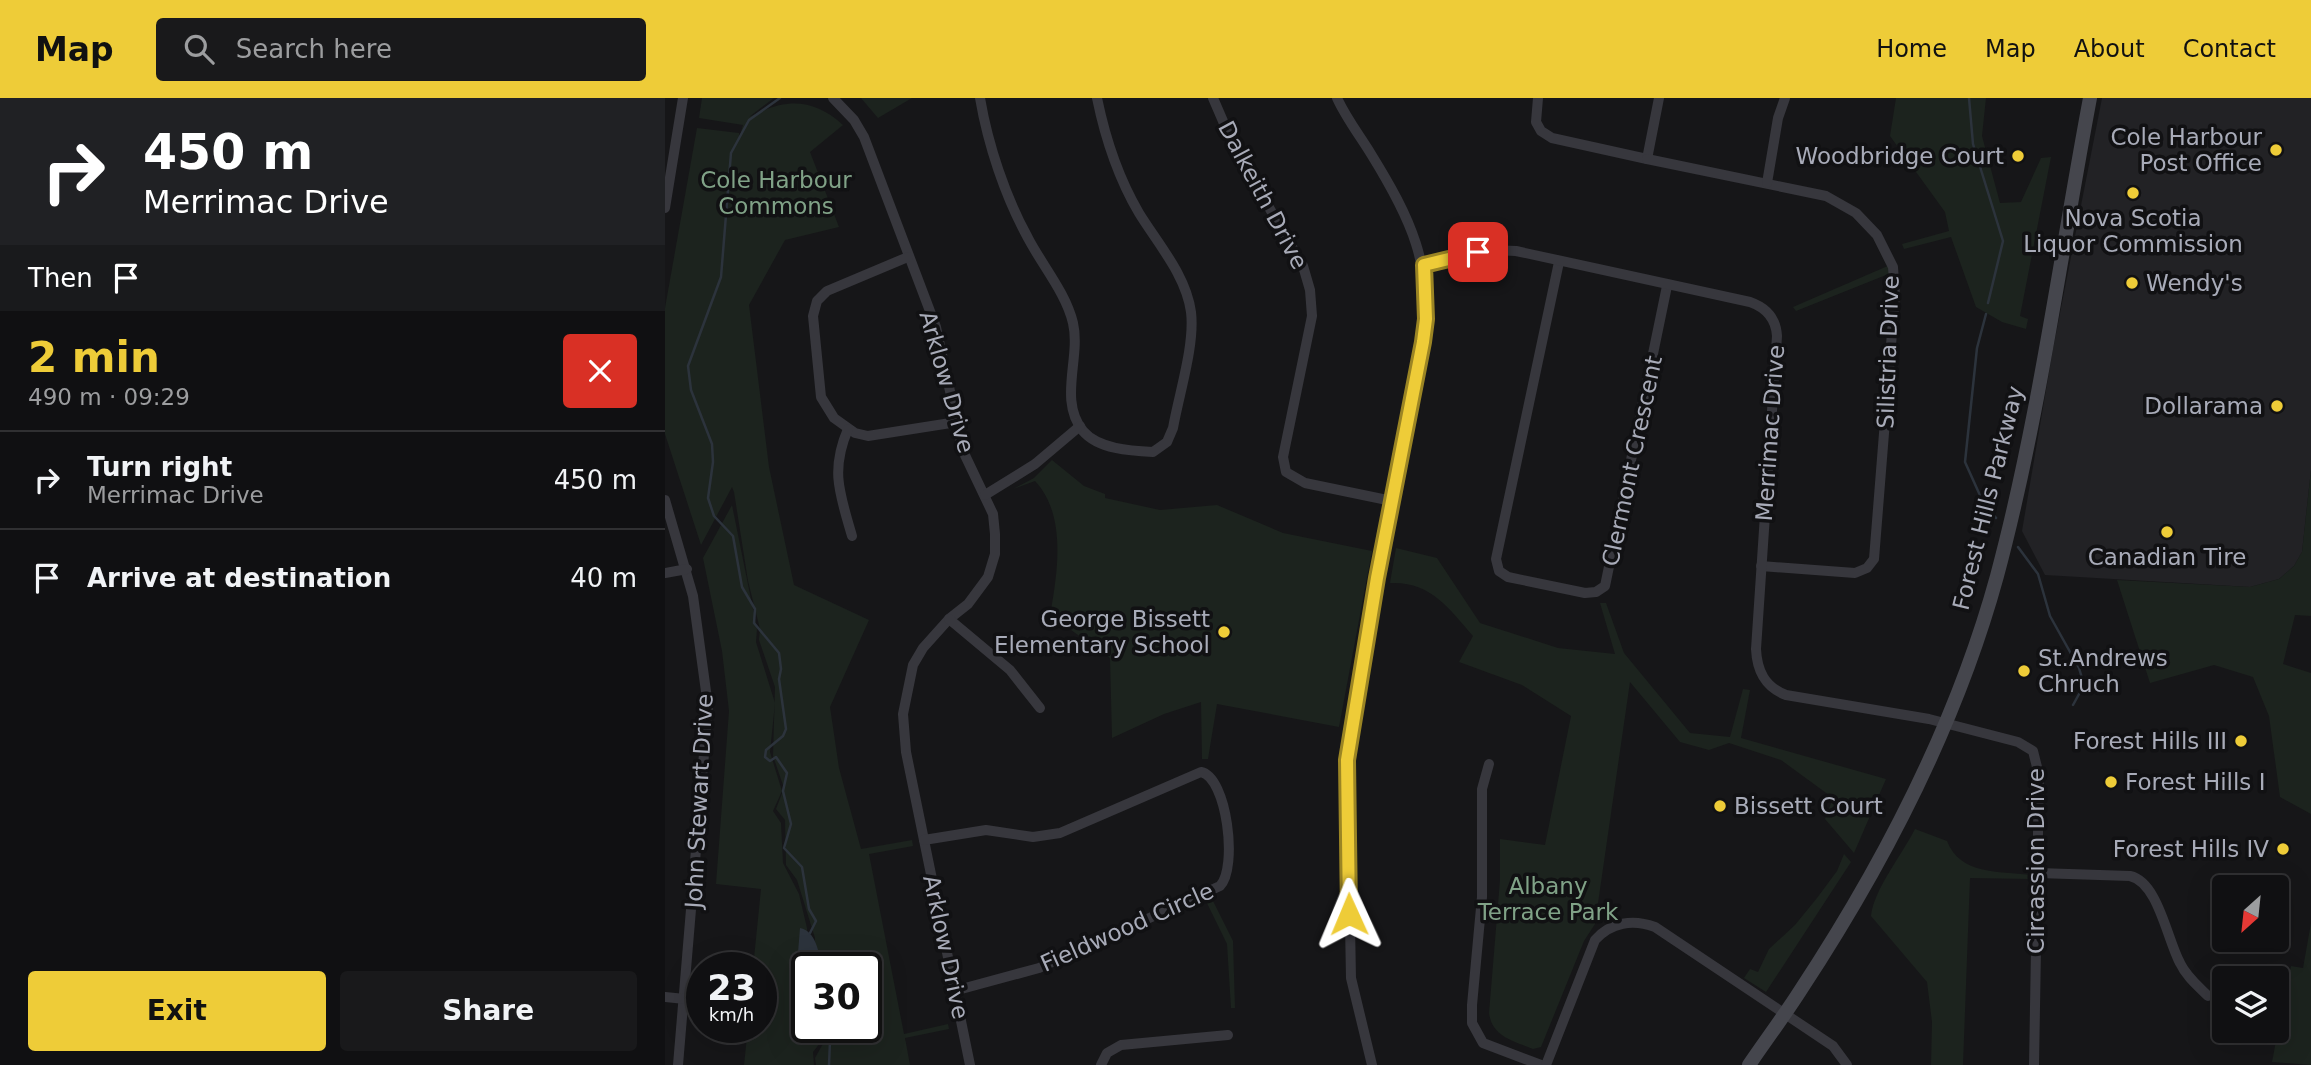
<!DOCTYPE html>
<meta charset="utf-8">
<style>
:root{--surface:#101012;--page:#19191b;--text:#f1f3f6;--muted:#9c9d9f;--line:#303032;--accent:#eecc38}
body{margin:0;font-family:"DejaVu Sans",sans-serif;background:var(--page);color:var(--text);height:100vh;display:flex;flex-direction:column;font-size:26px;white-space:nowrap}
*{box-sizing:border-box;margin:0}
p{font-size:23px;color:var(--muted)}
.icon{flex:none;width:38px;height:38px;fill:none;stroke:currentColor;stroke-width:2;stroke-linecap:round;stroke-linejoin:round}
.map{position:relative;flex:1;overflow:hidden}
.sheet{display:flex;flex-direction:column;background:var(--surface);width:665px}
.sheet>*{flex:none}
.banner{background:#202124;color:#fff;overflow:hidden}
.needle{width:46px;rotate:207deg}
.fabs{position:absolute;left:1547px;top:777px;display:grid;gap:14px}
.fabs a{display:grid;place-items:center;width:77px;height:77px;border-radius:7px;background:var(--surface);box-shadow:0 7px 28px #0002,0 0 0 2px var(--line);font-size:35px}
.speed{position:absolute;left:21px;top:854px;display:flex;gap:14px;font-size:35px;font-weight:700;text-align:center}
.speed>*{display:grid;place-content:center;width:91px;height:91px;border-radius:50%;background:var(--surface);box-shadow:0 7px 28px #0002,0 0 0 2px var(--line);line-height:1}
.speed small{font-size:18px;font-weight:400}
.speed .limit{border:4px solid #111;border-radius:10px;background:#fff;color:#111}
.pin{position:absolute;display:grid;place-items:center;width:60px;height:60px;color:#fff;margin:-30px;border-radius:14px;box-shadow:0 4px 10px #0006}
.me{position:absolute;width:77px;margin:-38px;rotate:359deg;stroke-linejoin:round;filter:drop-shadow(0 0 5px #0008)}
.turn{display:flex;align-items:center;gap:24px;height:147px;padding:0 28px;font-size:32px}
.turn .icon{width:91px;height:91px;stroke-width:2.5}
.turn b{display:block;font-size:49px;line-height:60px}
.then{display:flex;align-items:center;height:66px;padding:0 28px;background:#0003;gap:14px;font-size:26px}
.round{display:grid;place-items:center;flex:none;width:74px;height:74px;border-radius:7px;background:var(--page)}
.head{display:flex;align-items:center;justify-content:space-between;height:119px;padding:0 28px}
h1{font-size:42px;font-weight:800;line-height:52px;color:var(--accent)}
.cta{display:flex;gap:14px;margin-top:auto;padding:14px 28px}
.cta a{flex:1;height:80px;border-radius:7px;background:var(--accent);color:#111;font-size:28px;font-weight:800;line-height:80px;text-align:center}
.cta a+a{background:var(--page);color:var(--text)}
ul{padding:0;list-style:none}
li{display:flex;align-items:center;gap:21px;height:98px;padding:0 28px;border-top:2px solid var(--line)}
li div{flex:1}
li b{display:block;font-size:26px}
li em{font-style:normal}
header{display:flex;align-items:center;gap:42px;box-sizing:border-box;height:98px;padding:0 35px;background:var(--accent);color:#111}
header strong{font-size:33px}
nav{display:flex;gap:38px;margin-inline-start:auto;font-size:24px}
.search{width:490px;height:63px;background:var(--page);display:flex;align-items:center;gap:18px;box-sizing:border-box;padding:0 24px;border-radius:7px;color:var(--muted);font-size:26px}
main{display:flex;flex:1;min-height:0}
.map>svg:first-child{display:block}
</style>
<header>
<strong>Map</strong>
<div class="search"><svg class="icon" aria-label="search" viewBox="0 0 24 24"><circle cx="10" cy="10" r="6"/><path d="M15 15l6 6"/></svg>Search here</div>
<nav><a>Home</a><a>Map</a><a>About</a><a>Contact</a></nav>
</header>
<main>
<section class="sheet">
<div class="banner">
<div class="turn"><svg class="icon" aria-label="right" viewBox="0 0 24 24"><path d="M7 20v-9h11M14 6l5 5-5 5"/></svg><div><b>450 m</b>Merrimac Drive</div></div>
<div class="then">Then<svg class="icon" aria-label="arrive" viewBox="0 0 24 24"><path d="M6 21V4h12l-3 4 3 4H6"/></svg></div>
</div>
<div class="head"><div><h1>2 min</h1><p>490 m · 09:29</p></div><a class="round" style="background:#d93025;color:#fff"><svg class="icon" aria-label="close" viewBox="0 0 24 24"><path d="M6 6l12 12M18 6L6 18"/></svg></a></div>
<ul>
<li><svg class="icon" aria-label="right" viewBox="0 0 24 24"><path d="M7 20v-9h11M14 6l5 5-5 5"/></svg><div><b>Turn right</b><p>Merrimac Drive</p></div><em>450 m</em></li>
<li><svg class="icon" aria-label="arrive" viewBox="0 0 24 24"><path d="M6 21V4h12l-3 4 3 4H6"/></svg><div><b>Arrive at destination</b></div><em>40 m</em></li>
</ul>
<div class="cta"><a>Exit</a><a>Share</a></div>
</section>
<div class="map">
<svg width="1646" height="967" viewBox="0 0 1646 967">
<rect width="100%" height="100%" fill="#161618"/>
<path fill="#222225" d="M1437,0H1646V372L1637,454L1629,468L1614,481L1585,489L1380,477L1357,433L1388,251Z"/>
<g fill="#1c231e">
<path d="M37,0H109L84,19C121,0 148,0 178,27L145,54L174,129L120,142L84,207L104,369L129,487L204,522L165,609L174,670L196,751L247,742L248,748L204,756L239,936L283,926L284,931L240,940L245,967H151L150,960L160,942L157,937L160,929H201V870H146L150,840L132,782L121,767L120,722L111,711L119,690L108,658L110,589L94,542L95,531L83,483L69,394L67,389L36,447L0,336V210L32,30L74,35V41L78,27L34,20Z"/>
<path d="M196,0H247L213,20Z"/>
<path d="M1231,0H1321L1317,38L1335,105L1356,104L1376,60L1386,59L1355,218L1363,221L1361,231L1337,224L1311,209L1286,139L1239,151L1237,146L1284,133L1280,114L1225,38Z"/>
<path d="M1225,167L1226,175L1131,213L1128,209Z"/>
<path d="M387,362L419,388L440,396V400L495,412L552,407L618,435L707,453L674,629L552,606L543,661H537L536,604L499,616L447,640L445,560L388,519L386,512C393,471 401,416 370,383L348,391L369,380Z"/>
<path d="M1646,372V518L1630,517L1618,566L1646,575V716L1615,699L1604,618L1588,579L1549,567L1485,585L1452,482L1585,489L1614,481L1629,468L1637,454Z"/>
<path d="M67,407L92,531L91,544L110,605L105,654L117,693L108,713L116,725L118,765L134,796L142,830V929H155V945L148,954L149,967H79L83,929H96V870H88L96,791L51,786L64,613L57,553L38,460Z"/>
<path d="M731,450L772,460L815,525L893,550L950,556L935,505H941L959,555L1025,635L1065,639L1078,591L1085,592L1076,640L1221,681L1189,755L1160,721L1168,700L1116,662L1064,645L1044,652L1015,644L965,584L930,826L919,843L876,949L868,951C849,943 827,939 824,915L835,782V741L880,747L906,618L857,587L794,564L808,538C784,510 765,483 725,485Z"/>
<path d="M1250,731L1282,743C1295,777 1334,773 1365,777V781L1305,780L1298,967H1266L1267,924L1262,884L1206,818C1209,791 1237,757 1250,731Z"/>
<path d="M1179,756L1186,764L1101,894L1079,880L1085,871L1093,874L1104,851L1130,827L1152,800L1172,773Z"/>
<path d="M546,799L568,843L570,910H566L562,846L540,801Z"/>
<path d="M1646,825V967L1607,964L1615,922L1612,921V914L1616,915L1626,868L1638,870Z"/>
</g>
<path fill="#2c333c" d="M135,830C151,833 154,855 157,870H142V921L129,917L137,883L132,867Z"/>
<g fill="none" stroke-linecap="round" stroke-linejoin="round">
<g stroke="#2c333c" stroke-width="2.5">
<path d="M115,0L84,22L66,55L56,179L23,268L26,292L47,346L48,364L43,400L49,418L68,438L77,489L90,511L89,525L114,555L116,571L114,581L121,631L118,638L101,652L100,659L105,663L111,659L122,675L118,693L126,726L119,750L137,769L144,811L151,823L145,835"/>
<path d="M1304,0L1308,46L1338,143L1323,205"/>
<path d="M1318,404L1300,364L1312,250L1321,216"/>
<path d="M1328,416L1331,420"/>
<path d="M1353,449L1373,476L1385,518L1414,570L1419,587L1408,607"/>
<path d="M156,929L165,943L164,967"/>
</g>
<g stroke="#37373d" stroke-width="10">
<path d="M168,0L189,22L199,39L271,229L298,353L328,416L330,436V456L323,479L303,506L284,521L258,550L248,567L238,616L241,654L305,967"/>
<path d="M315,0C323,47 340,98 363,140C377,167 401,195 408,225C416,260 393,302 418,333C433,351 466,353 488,354L502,344L508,330C514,296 530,247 526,214C521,177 493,146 474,115C454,81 440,39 432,0"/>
<path d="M548,0L570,51L638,168L645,192L647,218L618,359L621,374L640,385L727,403"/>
<path d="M672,0C681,20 695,38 706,56C745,119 769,168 758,244L712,480L682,662L686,880L707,967"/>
<path d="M873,0L871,24L876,33L887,40L982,61L994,0"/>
<path d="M982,61L1161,98L1191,115L1212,137L1228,169L1230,197L1209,461L1202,470L1190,475L1096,468"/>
<path d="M1102,85L1113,20L1120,0"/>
<path d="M0,110L18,0"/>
<path d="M243,159L162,193L152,203L148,218L156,299L169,320L190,335L203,338L292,324"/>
<path d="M894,164L831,461L834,473L843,479L920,495L931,494L940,488L1002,188"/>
<path d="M759,167L827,152L851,153L1085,204C1102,210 1111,221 1112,238L1091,551C1092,573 1100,589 1121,597L1264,621L1353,644L1368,653L1374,677L1369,967"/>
<path d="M183,331C165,373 175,396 187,438"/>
<path d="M320,397L370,366L415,328"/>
<path d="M0,402L28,498L43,608L13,967"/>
<path d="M0,475L22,471"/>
<path d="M284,521L345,572L375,610"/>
<path d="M824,666L817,691V799L807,907V925L818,945L876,967"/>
<path d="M259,742L321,732L368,739L395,735L536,674C562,679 573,770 555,788L374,870L289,893"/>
<path d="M1373,775L1465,778C1493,784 1502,841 1515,865C1521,878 1533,888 1543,898"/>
<path d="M0,899L20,901"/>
<path d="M436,967L442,955L456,947L563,937"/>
<path d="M881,967L930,842C946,824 968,821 990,829L1168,948L1182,967"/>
</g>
<path stroke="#45464d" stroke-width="14" d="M1084,967C1101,942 1119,918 1135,893C1218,767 1292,624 1332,478C1374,321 1395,159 1425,0"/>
</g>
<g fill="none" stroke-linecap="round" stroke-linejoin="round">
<defs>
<path id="route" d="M684,816L682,662L712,480L758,244L761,221L759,167L813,154"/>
</defs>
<use href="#route" stroke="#9b8524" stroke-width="18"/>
<use href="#route" stroke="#eecc38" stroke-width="12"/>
</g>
<g fill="#eecc38" stroke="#111113" stroke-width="2.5">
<circle cx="1611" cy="52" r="7"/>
<circle cx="1353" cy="58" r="7"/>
<circle cx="1468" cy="95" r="7"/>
<circle cx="1467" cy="185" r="7"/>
<circle cx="1612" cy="308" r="7"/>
<circle cx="1502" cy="434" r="7"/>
<circle cx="559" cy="534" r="7"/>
<circle cx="1359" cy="573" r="7"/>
<circle cx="1576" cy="643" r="7"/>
<circle cx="1446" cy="684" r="7"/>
<circle cx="1055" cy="708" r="7"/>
<circle cx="1618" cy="751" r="7"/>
</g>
<g text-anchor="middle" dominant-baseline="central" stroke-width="7" stroke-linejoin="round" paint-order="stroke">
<g font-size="23" fill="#a8abb8" stroke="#111113" text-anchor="end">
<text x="1597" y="39">Cole Harbour<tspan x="1597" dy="26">Post Office</tspan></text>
<text x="1339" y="58">Woodbridge Court</text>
<text x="1468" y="120" text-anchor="middle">Nova Scotia<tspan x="1468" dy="26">Liquor Commission</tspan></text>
<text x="1481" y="185" text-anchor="start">Wendy's</text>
<text x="1598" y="308">Dollarama</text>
<text x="1502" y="459" text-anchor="middle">Canadian Tire</text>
<text x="545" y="521">George Bissett<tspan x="545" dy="26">Elementary School</tspan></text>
<text x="1373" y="560" text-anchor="start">St.Andrews<tspan x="1373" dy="26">Chruch</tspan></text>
<text x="1562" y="643">Forest Hills III</text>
<text x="1460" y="684" text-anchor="start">Forest Hills I</text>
<text x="1069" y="708" text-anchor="start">Bissett Court</text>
<text x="1604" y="751">Forest Hills IV</text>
</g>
<g font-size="23" fill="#80a287" stroke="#111113">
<text x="111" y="82">Cole Harbour<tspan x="111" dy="26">Commons</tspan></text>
<text x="883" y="788">Albany<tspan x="883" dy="26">Terrace Park</tspan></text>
</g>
<g font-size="23" fill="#a8abb8" stroke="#111113">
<text transform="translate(598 97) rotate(62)">Dalkeith Drive</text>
<text transform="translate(1223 254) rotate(-88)">Silistria Drive</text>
<text transform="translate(282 284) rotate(74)">Arklow Drive</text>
<text transform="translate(1105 335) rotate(-86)">Merrimac Drive</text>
<text transform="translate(967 363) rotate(-78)">Clermont Crescent</text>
<text transform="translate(1323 400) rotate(-76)">Forest Hills Parkway</text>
<text transform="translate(34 703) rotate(-87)">John Stewart Drive</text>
<text transform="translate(1371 763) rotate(-90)">Circassion Drive</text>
<text transform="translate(462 829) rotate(-24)">Fieldwood Circle</text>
<text transform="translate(281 849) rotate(78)">Arklow Drive</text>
</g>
</g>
</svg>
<div class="fabs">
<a><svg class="needle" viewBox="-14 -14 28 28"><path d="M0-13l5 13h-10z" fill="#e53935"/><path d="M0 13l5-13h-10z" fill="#9c9d9f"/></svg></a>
<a><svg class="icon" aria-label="layers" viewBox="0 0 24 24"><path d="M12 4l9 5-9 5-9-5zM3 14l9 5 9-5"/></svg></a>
</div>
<div class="speed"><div>23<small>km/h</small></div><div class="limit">30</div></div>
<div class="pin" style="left:813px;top:154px;background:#d93025"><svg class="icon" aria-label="arrive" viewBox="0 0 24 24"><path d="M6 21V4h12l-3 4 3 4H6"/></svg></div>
<svg class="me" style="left:684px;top:816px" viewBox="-20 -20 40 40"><path d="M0-17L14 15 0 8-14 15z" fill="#eecc38" stroke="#fff" stroke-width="4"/></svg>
</div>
</main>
